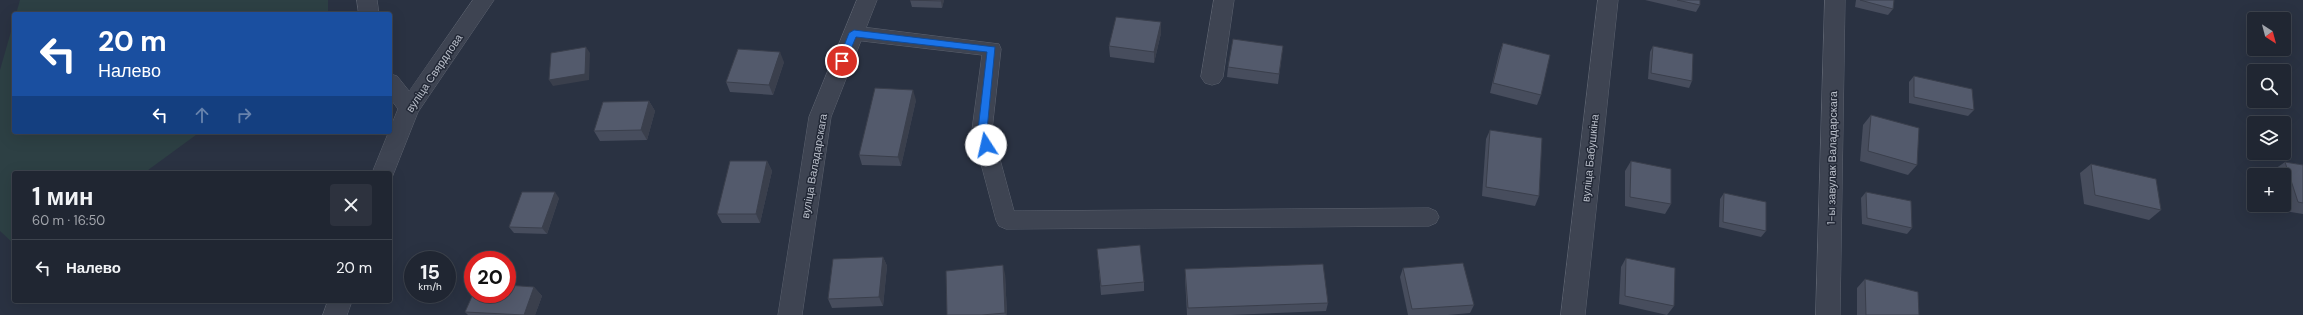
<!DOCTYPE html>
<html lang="ru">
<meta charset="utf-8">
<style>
:root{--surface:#202632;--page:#2d323e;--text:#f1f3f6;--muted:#a2a5ac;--line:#3d434d}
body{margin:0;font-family:"DM Sans",sans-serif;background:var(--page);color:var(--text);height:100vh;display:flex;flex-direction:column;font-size:15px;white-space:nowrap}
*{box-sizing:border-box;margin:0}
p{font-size:13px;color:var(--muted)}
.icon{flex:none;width:22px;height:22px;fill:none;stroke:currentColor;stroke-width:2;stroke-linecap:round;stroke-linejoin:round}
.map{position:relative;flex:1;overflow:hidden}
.drawer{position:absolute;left:12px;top:171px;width:380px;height:132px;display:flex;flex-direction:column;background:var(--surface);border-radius:4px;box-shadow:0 4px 16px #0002,0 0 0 1px var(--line)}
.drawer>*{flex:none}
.hud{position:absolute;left:12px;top:12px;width:380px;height:122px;border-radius:4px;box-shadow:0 4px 16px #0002,0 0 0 1px var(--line);background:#1a4fa0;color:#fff;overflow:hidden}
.needle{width:26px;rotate:144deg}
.tools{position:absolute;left:2247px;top:12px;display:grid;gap:8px}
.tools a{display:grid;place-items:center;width:44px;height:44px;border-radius:4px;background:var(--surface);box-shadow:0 4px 16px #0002,0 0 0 1px var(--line);font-size:20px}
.speed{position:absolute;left:404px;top:251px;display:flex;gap:8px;font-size:20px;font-weight:700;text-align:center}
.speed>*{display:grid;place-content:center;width:52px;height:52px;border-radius:50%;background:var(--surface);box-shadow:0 4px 16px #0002,0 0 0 1px var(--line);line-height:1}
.speed small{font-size:10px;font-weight:400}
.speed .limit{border:6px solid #d22;background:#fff;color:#111}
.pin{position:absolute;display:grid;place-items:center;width:34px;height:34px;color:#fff;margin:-17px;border:2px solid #fff;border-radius:50%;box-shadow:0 1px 4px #0007}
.me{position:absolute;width:44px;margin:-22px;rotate:350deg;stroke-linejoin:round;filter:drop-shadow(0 0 3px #0008)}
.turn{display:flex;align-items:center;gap:14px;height:84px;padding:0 20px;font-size:18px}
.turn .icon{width:52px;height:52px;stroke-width:2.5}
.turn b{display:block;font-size:28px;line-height:34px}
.lanes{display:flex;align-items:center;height:38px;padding:0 20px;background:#0003;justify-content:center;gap:20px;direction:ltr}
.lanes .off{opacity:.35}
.round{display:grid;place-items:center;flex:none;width:42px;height:42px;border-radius:4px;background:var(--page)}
.head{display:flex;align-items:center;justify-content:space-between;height:68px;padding:0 20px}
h1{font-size:24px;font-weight:700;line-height:30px}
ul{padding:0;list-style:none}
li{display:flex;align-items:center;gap:12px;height:56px;padding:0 20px;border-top:1px solid var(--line)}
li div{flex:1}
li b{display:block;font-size:15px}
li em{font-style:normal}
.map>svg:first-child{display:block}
</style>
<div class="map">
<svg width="2303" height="315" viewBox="0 0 2303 315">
<rect width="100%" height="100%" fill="#2a3242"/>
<g fill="#2d4044">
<path d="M20,0H328V14H16Z"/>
<path d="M14,21V132H200L144,173H14V244L0,231V70Z"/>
</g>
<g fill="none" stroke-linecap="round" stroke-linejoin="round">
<defs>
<path id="service" d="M854,26L999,44L1001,49L992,130L1014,211L1429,208L1436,211L1439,217L1436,223L1429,226L1006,229L999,226L996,220L972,130L982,55L854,40L847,38L845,33L847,28Z"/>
<g id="minor">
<path d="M857,0H877L831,117L802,315H778L809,117Z"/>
<path d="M1214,0H1234L1223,77L1219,83L1212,85L1205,83L1201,77Z"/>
<path d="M1598,0H1618L1585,315H1561Z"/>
<path d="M1825,0H1845L1840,315H1816Z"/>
</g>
<g id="tertiary">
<path d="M357,0H377L379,14H359Z"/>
<path d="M473,0H494L418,112L391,180L390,173H372L398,109L390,98V74L397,76L409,91Z"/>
<path d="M328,301H352L347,315H323Z"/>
</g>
</defs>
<use href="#service" stroke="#5c626f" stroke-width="1"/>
<use href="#minor" stroke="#5c626f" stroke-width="1"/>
<use href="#tertiary" stroke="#5c626f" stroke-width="1"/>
<use href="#service" fill="#3e4452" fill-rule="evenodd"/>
<use href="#minor" fill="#3e4452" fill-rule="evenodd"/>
<use href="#tertiary" fill="#3e4452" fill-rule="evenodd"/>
</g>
<g fill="#474d5d">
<path d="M910,0H944L942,8L912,7Z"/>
<path d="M1645,0H1700V5L1696,12Z"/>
<path d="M1856,0H1894L1893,9L1888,15L1855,7Z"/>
<path d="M1161,33L1154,63L1110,57L1109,46Z"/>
<path d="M1503,43L1541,95L1537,105L1490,93L1499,54Z"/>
<path d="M1283,46L1278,84L1227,77L1228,67Z"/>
<path d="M1653,46L1692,81L1689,88L1648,79L1650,52Z"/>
<path d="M784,62L773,95L730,92L726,82Z"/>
<path d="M1914,76L1974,110L1968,116L1909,103V82Z"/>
<path d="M916,100L901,166L862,165L859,155Z"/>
<path d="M649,101L655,111L647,140L600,141L594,131Z"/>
<path d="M1871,115L1917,165L1908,175L1860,161L1863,125Z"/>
<path d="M1490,130L1539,196L1535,206L1482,196L1486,139Z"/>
<path d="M767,161L772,171L760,223H722L717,214Z"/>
<path d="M1631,161L1671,204L1665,214L1625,206V171Z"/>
<path d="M2285,162L2303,165V214L2284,211L2282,205H2284V175H2273L2272,171Z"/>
<path d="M2091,164L2161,210L2149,220L2084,204L2080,173Z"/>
<path d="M1866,192L1912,228L1907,234L1862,224L1861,198Z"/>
<path d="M1724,193L1766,231L1761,237L1719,227L1720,199Z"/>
<path d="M559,198L547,234L514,233L509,227Z"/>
<path d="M1097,249L1144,282V291L1101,295Z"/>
<path d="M883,257L887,266L883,306L832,308L828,299Z"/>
<path d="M1626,258L1674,306L1667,315L1619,304L1621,267Z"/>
<path d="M1403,268L1474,305L1470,313L1448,315H1408L1400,277Z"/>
<path d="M1185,269L1328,303L1326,311L1231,315H1187L1185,278Z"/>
<path d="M1005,274L1007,315H947Z"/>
<path d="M1865,279L1919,315H1857V288Z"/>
<path d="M534,287L542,296L535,315H468L465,312Z"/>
</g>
<g fill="#3a3f4c">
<path d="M941,0H944L942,8L941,1Z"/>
<path d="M1161,22V33L1154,63V52Z"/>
<path d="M586,47L590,53L589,80L553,86L549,80Z"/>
<path d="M780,52L784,62L773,95L769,85Z"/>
<path d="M913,90L916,100L901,166L898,157Z"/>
<path d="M649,101L655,111L647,140L641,130Z"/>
<path d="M767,161L772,171L760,223L756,214Z"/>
<path d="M555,192L559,198L547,234L542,228Z"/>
<path d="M883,257L887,266L883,306L879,297Z"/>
<path d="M1003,265L1005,274L1007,315H1006L1005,313Z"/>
<path d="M534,287L542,296L535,315H524Z"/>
</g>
<g fill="#535a6c" stroke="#3a3f4c">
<path d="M910,0H941V1Z"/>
<path d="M1677,0H1700V5Z"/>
<path d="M1860,0H1894L1893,9Z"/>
<path d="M1116,17L1161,22L1154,52L1109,46Z"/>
<path d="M1233,39L1283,46L1279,74L1228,67Z"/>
<path d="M1503,43L1550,55L1541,95L1493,83Z"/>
<path d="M1653,46L1693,54L1692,81L1651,73Z"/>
<path d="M586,47L585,74L549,80L551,53Z"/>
<path d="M738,49L780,52L769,85L726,82Z"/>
<path d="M1914,76L1972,89L1974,110L1914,97Z"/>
<path d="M875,88L913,90L898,157L859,155Z"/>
<path d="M649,101L641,130L594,131L603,102Z"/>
<path d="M1871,115L1919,128L1917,165L1868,151Z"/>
<path d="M1490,130L1542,138L1539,196L1486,187Z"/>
<path d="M730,161H767L756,214H717Z"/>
<path d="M1631,161L1671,169V204L1630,197Z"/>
<path d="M2285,162L2303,165V203L2298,202Z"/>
<path d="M2091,164L2156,179L2161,210L2095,195Z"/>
<path d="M522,192H555L542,228L509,227Z"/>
<path d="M1866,192L1911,201L1912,228L1867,218Z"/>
<path d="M1724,193L1766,202V231L1723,222Z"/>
<path d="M1140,245L1144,282L1101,286L1097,249Z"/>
<path d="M883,257L879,297L828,299L833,259Z"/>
<path d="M1626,258L1675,268L1674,306L1625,296Z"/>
<path d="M1463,263L1474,305L1412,309L1403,268Z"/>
<path d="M1323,264L1328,303L1188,308L1185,269Z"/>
<path d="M1003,265L1005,313L982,315H947L946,271Z"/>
<path d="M1865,279L1918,292L1919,315H1866Z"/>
<path d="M507,285L534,287L524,315L465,312L473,294H507Z"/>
</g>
<path fill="#1a73e8" stroke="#114b97" d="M854,30L995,47L987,130L991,145L989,148H983L978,130L987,52L856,37L845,63H839L838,61L849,33Z"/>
<g text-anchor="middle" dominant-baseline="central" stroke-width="3" stroke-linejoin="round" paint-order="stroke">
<g font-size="11" fill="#bbc0cb" stroke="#232937">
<text transform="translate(434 73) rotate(-56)">вуліца Свярдлова</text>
<text transform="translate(1590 158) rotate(-84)">вуліца Бабушкіна</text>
<text transform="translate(1832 158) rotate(-89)">1-ы завулак Валадарскага</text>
<text transform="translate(814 166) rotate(-80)">вуліца Валадарскага</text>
</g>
</g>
</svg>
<div class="tools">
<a><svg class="needle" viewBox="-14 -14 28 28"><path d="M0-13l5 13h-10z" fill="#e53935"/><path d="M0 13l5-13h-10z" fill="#a2a5ac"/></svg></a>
<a><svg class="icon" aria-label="search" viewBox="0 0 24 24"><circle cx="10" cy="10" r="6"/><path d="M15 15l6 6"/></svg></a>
<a><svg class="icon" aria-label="layers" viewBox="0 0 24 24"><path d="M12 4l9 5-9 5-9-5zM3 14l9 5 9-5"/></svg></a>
<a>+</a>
</div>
<div class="speed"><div>15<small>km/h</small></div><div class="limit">20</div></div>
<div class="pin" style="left:842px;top:61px;background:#d93025"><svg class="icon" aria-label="arrive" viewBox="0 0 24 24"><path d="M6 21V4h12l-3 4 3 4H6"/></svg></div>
<svg class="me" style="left:986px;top:145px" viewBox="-20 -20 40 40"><circle r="19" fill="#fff"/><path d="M0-13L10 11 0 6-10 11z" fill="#1a73e8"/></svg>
<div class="hud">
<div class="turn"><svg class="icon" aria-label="left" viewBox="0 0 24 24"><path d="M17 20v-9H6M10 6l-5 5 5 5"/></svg><div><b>20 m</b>Налево</div></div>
<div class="lanes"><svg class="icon" aria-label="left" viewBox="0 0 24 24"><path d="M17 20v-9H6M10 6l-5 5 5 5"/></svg><svg class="icon off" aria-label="ahead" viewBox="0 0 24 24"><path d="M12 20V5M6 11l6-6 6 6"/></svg><svg class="icon off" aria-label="right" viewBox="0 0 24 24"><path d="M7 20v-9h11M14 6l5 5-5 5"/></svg></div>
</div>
<section class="drawer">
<div class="head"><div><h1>1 мин</h1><p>60 m · 16:50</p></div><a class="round"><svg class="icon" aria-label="close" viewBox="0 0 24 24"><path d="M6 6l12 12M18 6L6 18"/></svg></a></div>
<ul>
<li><svg class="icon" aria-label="left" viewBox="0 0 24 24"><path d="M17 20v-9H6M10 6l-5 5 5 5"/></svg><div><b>Налево</b></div><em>20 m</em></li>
</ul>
</section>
</div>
